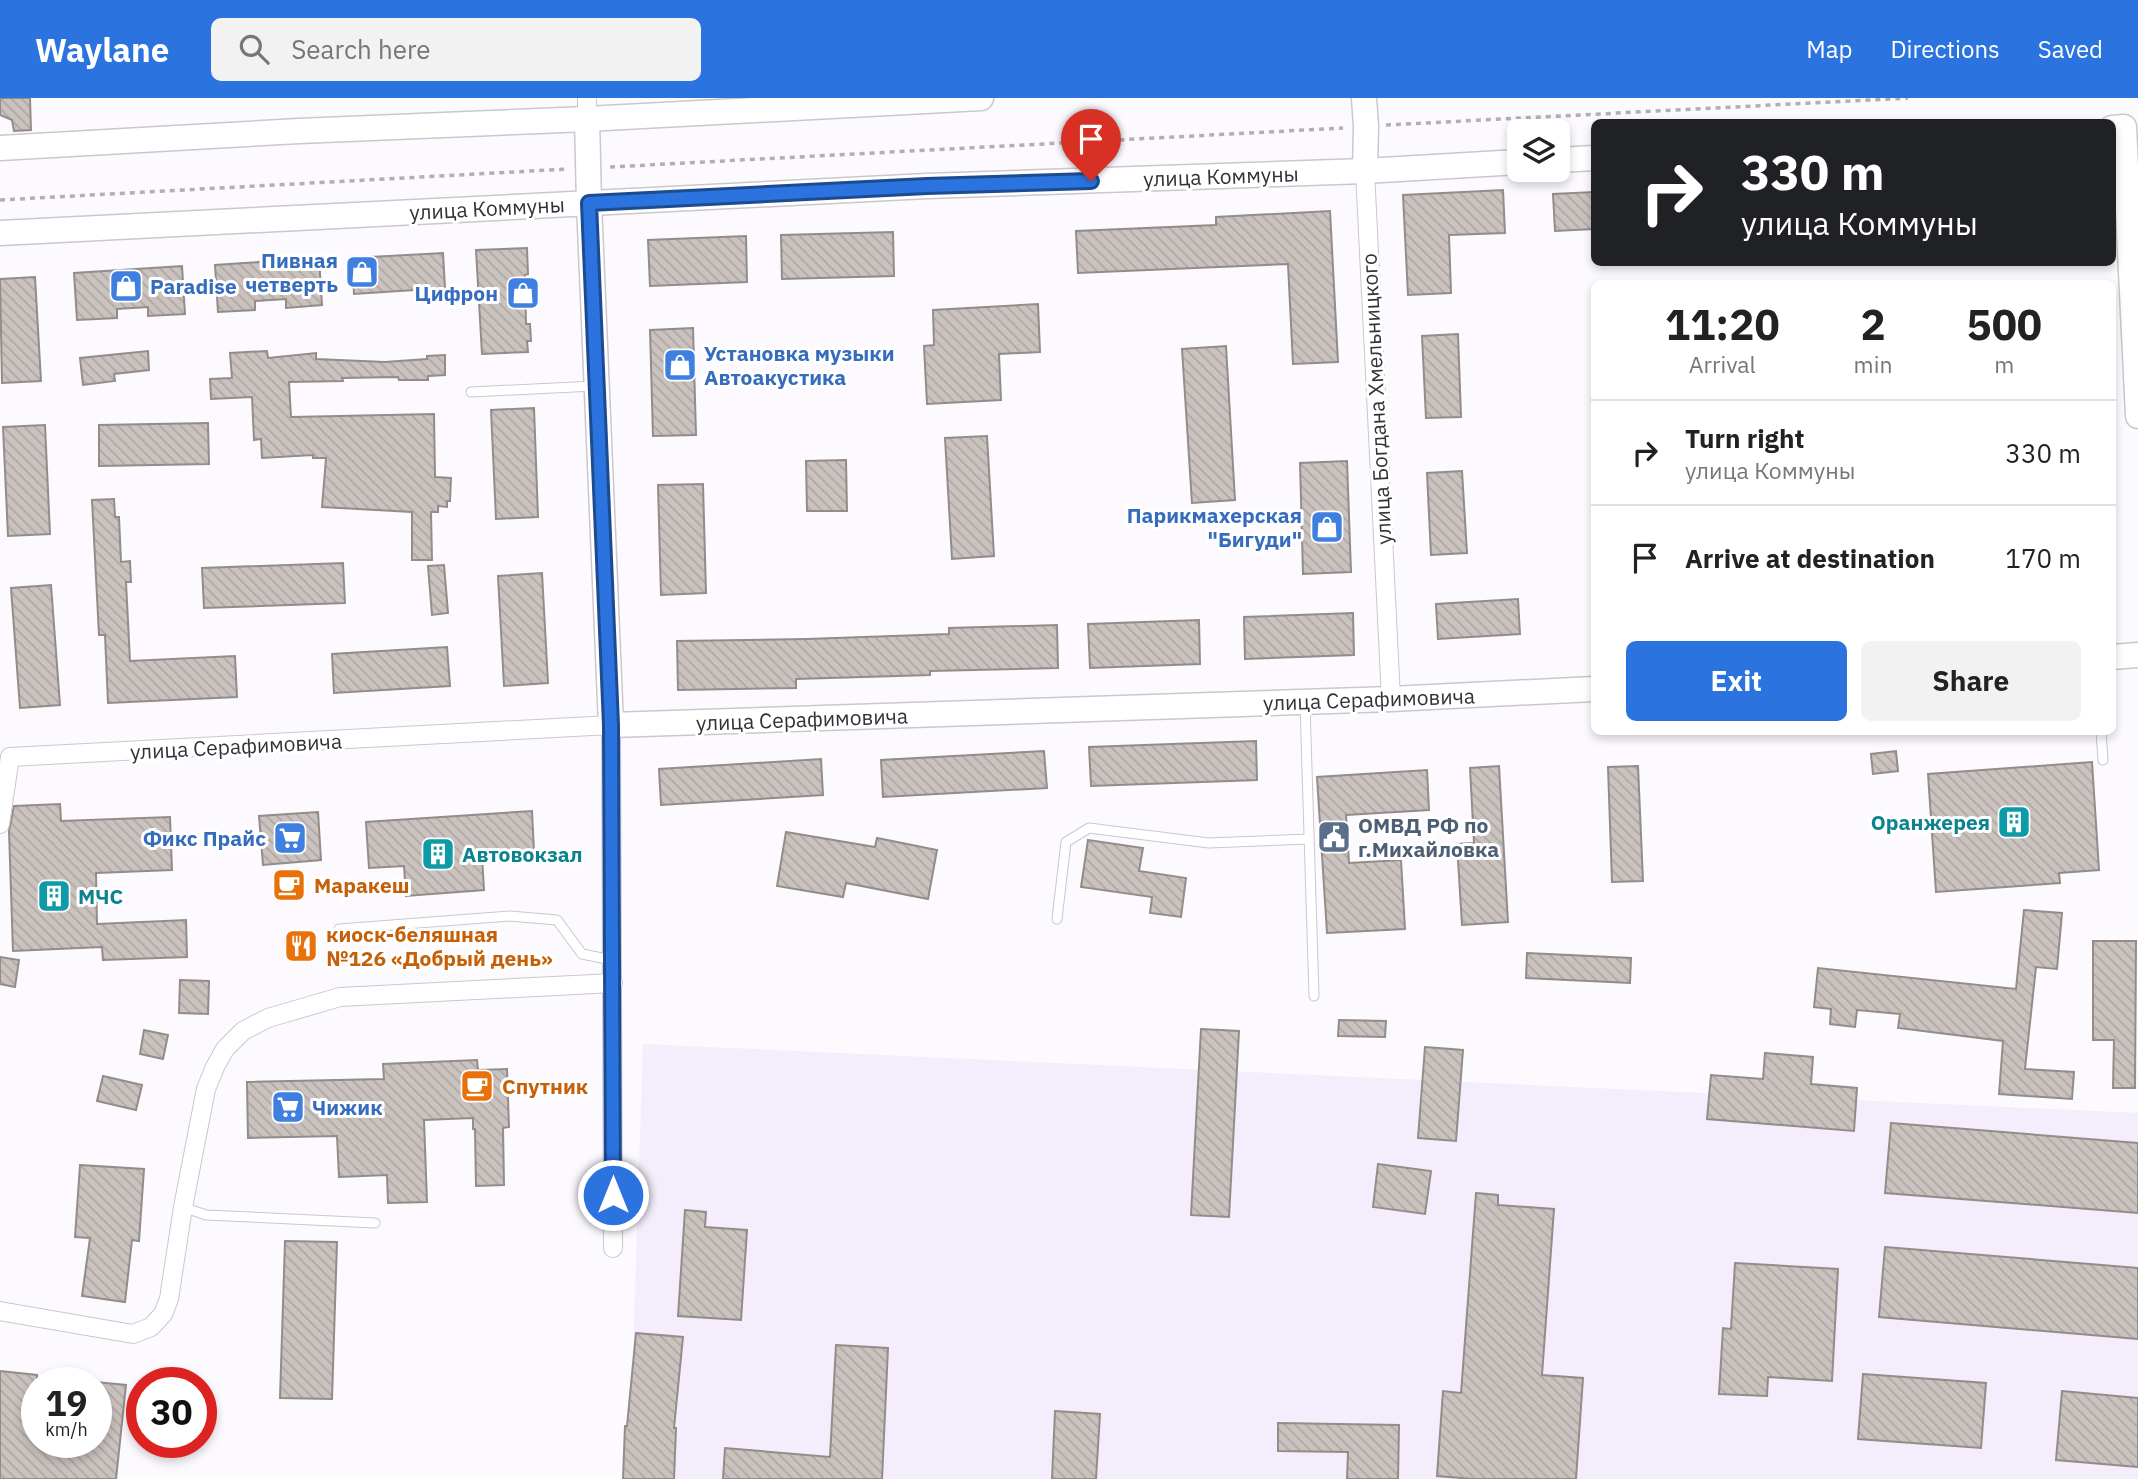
<!DOCTYPE html>
<meta charset="utf-8">
<style>
:root{--surface:#fff;--page:#f2f2f2;--text:#222;--muted:#767676;--line:#e0e0e0;--accent:#2b73df}
body{margin:0;font-family:"IBM Plex Sans",sans-serif;background:var(--page);color:var(--text);height:100vh;display:flex;flex-direction:column;font-size:26px;white-space:nowrap}
*{box-sizing:border-box;margin:0}
p{font-size:23px;color:var(--muted)}
.icon{flex:none;width:38px;height:38px;fill:none;stroke:currentColor;stroke-width:2;stroke-linecap:round;stroke-linejoin:round}
.map{position:relative;flex:1;overflow:hidden}
.panel{position:absolute;left:1591px;top:182px;width:525px;height:455px;display:flex;flex-direction:column;background:var(--surface);border-radius:10px;box-shadow:0 4px 10px #0003}
.panel>*{flex:none}
.guide{position:absolute;left:1591px;top:21px;width:525px;height:147px;border-radius:10px;box-shadow:0 4px 10px #0003;background:#202124;color:#fff;overflow:hidden}
.fabs{position:absolute;left:1507px;top:21px;display:grid;gap:14px}
.fabs a{display:grid;place-items:center;width:63px;height:63px;border-radius:10px;background:var(--surface);box-shadow:0 4px 10px #0003;font-size:35px}
.speed{position:absolute;left:21px;top:1269px;display:flex;gap:14px;font-size:35px;font-weight:700;text-align:center}
.speed>*{display:grid;place-content:center;width:91px;height:91px;border-radius:50%;background:var(--surface);box-shadow:0 4px 10px #0003;line-height:1}
.speed small{font-size:18px;font-weight:400}
.speed .limit{border:10px solid #d22;background:#fff;color:#111}
.pin{position:absolute;display:grid;place-items:center;width:60px;height:60px;color:#fff;margin:-72px -30px;border-radius:50% 50% 50% 0;rotate:-45deg;box-shadow:0 0 7px #0007}
.pin .icon{rotate:45deg}
.me{position:absolute;width:77px;margin:-38px;rotate:0deg;stroke-linejoin:round;filter:drop-shadow(0 0 5px #0008)}
.turn{display:flex;align-items:center;gap:24px;height:147px;padding:0 35px;font-size:32px}
.turn .icon{width:91px;height:91px;stroke-width:2.5}
.turn b{display:block;font-size:49px;line-height:60px}
.eta{display:flex;justify-content:space-evenly;align-items:center;height:119px;text-align:center}
.eta b{font-size:42px;font-weight:700;line-height:49px}
.action{display:flex;gap:14px;margin-top:auto;padding:14px 35px}
.action a{flex:1;height:80px;border-radius:10px;background:var(--accent);color:#fff;font-size:28px;font-weight:700;line-height:80px;text-align:center}
.action a+a{background:var(--page);color:var(--text)}
ul{padding:0;list-style:none}
li{display:flex;align-items:center;gap:21px;height:105px;padding:0 35px;border-top:2px solid var(--line)}
li div{flex:1}
li b{display:block;font-size:26px}
li em{font-style:normal}
header{display:flex;align-items:center;gap:42px;box-sizing:border-box;height:98px;padding:0 35px;background:var(--accent);color:#fff}
header strong{font-size:33px}
nav{display:flex;gap:38px;margin-inline-start:auto;font-size:24px}
.search{width:490px;height:63px;background:var(--page);display:flex;align-items:center;gap:18px;box-sizing:border-box;padding:0 24px;border-radius:10px;color:var(--muted);font-size:26px}
.map>svg:first-child{display:block}
</style>
<header>
<strong>Waylane</strong>
<div class="search"><svg class="icon" aria-label="search" viewBox="0 0 24 24"><circle cx="10" cy="10" r="6"/><path d="M15 15l6 6"/></svg>Search here</div>
<nav><a>Map</a><a>Directions</a><a>Saved</a></nav>
</header>
<div class="map">
<svg width="2138" height="1381" viewBox="0 0 2138 1381">
<defs>
<pattern id="building-back-hatch" width="6" height="6" patternUnits="userSpaceOnUse" patternTransform="scale(1.75)"><rect width="6" height="6" fill="#cac2be"/><path d="M-1 5l2 2M0 0l6 6M5-1l2 2" fill="none" stroke="#aea7a4"/></pattern>
</defs>
<rect width="100%" height="100%" fill="#fcf9ff"/>
<path fill="#f4edfb" d="M643,946L2138,1015V1381H629Z"/>
<g fill="url(#building-back-hatch)" stroke="#938c88" stroke-width="2">
<path d="M0,0H30L31,32L14,33L12,22L0,17Z"/>
<path d="M1503,92L1505,135L1449,137L1451,195L1408,197L1403,97Z"/>
<path d="M1594,94V131L1555,133L1553,96Z"/>
<path d="M1330,113L1338,264L1293,266L1288,166L1078,175L1076,133L1216,127V119Z"/>
<path d="M893,134L894,178L782,181L781,137Z"/>
<path d="M746,138L747,184L650,188L648,142Z"/>
<path d="M527,150L528,176L525,177L526,226H530L531,243H527L528,254L482,256L476,152Z"/>
<path d="M443,155L445,190L354,196L352,160Z"/>
<path d="M319,160L322,207L286,210V201L255,203V212L218,214L215,167Z"/>
<path d="M182,168L185,216L148,218V209L117,211V220L77,222L74,175Z"/>
<path d="M35,179L41,283L2,285L0,181Z"/>
<path d="M1038,206L1040,254L999,256L1001,302L927,306L924,248L934,247L933,212Z"/>
<path d="M693,230L696,337L653,338L650,232Z"/>
<path d="M1458,236L1461,319L1426,320L1422,238Z"/>
<path d="M1226,248L1235,402L1192,405L1182,251Z"/>
<path d="M148,253L149,272L114,276L115,283L83,287L80,260Z"/>
<path d="M267,253L268,260L316,255V261L385,264L427,261V258L445,257V277L428,278V282H399L398,279L342,280L343,283L289,284L291,319L434,316L435,379L451,380L450,403H447V409L438,408V414H431L432,462H412V414L322,409L326,360H313V357L262,360L261,341L254,342L252,299L211,301L210,281L232,280L230,255Z"/>
<path d="M534,310L538,419L496,421L491,312Z"/>
<path d="M208,325L209,366L99,368V327Z"/>
<path d="M45,327L50,436L8,438L3,329Z"/>
<path d="M987,338L994,458L952,461L945,340Z"/>
<path d="M846,362L847,413H807L806,363Z"/>
<path d="M1347,363L1351,474L1303,476L1300,365Z"/>
<path d="M1462,373L1467,455L1431,457L1427,375Z"/>
<path d="M703,386L706,495L661,497L658,387Z"/>
<path d="M114,401L115,419H119L121,464L130,463L131,484H126L130,563L235,558L237,599L108,605L105,537H99L92,402Z"/>
<path d="M343,465L345,505L204,510L202,470Z"/>
<path d="M444,467L448,515L432,517L428,468Z"/>
<path d="M542,475L548,585L504,588L498,478Z"/>
<path d="M51,487L60,607L20,610L11,490Z"/>
<path d="M1518,501L1520,536L1438,541L1436,506Z"/>
<path d="M1353,515L1354,557L1245,561L1244,519Z"/>
<path d="M1199,522L1200,566L1090,570L1088,526Z"/>
<path d="M1057,527L1058,570L930,573V577L796,581V590L678,592L677,543L807,541L949,536V530Z"/>
<path d="M447,549L450,588L334,595L332,556Z"/>
<path d="M1256,643L1257,682L1091,688L1089,649Z"/>
<path d="M1044,653L1047,690L883,699L881,662Z"/>
<path d="M1896,653L1898,673L1873,676L1871,656Z"/>
<path d="M821,661L823,697L661,707L659,671Z"/>
<path d="M2092,664L2099,772L2059,775L2060,785L1936,794L1928,676Z"/>
<path d="M1499,668L1508,824L1462,827L1457,746L1474,745L1470,670Z"/>
<path d="M1638,668L1643,783L1612,784L1608,669Z"/>
<path d="M1427,672L1429,712L1346,717L1349,765L1401,762L1405,831L1327,835L1317,679Z"/>
<path d="M60,706L61,723L170,719L172,772L96,775L97,826L186,822L187,859L103,862L102,849L13,853L9,733L14,708Z"/>
<path d="M532,713L534,754L482,758L484,792L406,798L404,768L369,770L366,724Z"/>
<path d="M318,714L321,762L263,767L259,718Z"/>
<path d="M786,734L875,749L877,740L937,752L928,801L846,785L843,799L777,788Z"/>
<path d="M1088,742L1143,750L1139,773L1186,780L1181,819L1150,815L1152,799L1081,789Z"/>
<path d="M2024,812L2062,815L2057,871L2036,869L2025,971L2074,974L2072,1001L1999,996L2003,943L1898,930L1900,916L1857,912L1855,929L1830,926L1831,911L1814,909L1818,870L2016,891Z"/>
<path d="M2093,843H2136L2135,990H2113L2114,942H2093Z"/>
<path d="M1527,855L1631,860L1630,885L1526,880Z"/>
<path d="M0,859L19,862L15,889L0,886Z"/>
<path d="M180,882L209,883L208,916L179,915Z"/>
<path d="M1339,922L1386,923L1385,939L1338,938Z"/>
<path d="M1201,931L1239,933L1229,1119L1191,1117Z"/>
<path d="M144,932L168,937L163,961L140,956Z"/>
<path d="M1425,949L1463,952L1456,1043L1418,1040Z"/>
<path d="M1765,955L1813,959L1811,986L1857,990L1854,1033L1707,1021L1711,977L1763,981Z"/>
<path d="M477,962L478,972L507,971L509,1029L503,1030L504,1087L476,1088L475,1031H473V1020L424,1022L427,1104L388,1105L387,1077L339,1079L337,1038L248,1040L247,984L384,981L383,966Z"/>
<path d="M103,978L142,987L136,1012L97,1003Z"/>
<path d="M1891,1025L2138,1045V1115L1885,1095Z"/>
<path d="M1378,1066L1431,1073L1425,1116L1373,1109Z"/>
<path d="M80,1067L144,1071L139,1143L132,1142L125,1204L82,1198L90,1140L75,1139Z"/>
<path d="M1476,1095L1498,1097V1107L1554,1111L1542,1277L1583,1280L1576,1381H1473L1437,1378L1443,1293L1461,1295Z"/>
<path d="M685,1112L706,1114L705,1129L747,1132L741,1222L678,1218Z"/>
<path d="M285,1143L337,1144L332,1301L280,1300Z"/>
<path d="M1885,1149L2138,1170V1241L1879,1219Z"/>
<path d="M1735,1165L1838,1171L1832,1283L1768,1279L1767,1298L1719,1296L1723,1230L1731,1231Z"/>
<path d="M636,1235L683,1239L674,1330H676L674,1381H623L625,1328H627Z"/>
<path d="M836,1247L888,1250L882,1381H723L725,1350L830,1359Z"/>
<path d="M0,1273L37,1277V1344H96V1284L126,1287L116,1381H0Z"/>
<path d="M1863,1276L1986,1285L1981,1350L1858,1341Z"/>
<path d="M2062,1293L2138,1300V1369L2056,1362Z"/>
<path d="M1055,1313L1100,1316L1096,1381H1052Z"/>
<path d="M1278,1325L1399,1327L1398,1381H1347L1348,1354L1278,1353Z"/>
</g>
<g fill="none" stroke-linecap="round" stroke-linejoin="round">
<defs>
<g id="lane">
<path d="M471,294L595,288"/>
<path d="M1305,606L1314,898"/>
<path d="M2101,634L2103,662"/>
<path d="M1057,821L1066,744L1089,730L1209,745L1309,741"/>
<path d="M339,831L510,818L557,822L582,856L612,862"/>
<path d="M183,1109L206,1117L375,1125"/>
</g>
<g id="street">
<path d="M587,21V0"/>
<path d="M1365,73L1391,601"/>
<path d="M10,659L611,627L613,1150"/>
<path d="M0,726L10,659"/>
<path d="M0,1213L133,1236L151,1229L163,1216L169,1201L183,1109L206,991L215,969L225,951L243,933L268,920L340,899L613,885"/>
</g>
<g id="secondary">
<path d="M1364,0L1366,28L1365,73"/>
<path d="M587,21L589,105L611,627L1391,601L1594,591"/>
<path d="M2112,30L2124,29L2138,318"/>
<path d="M0,50L299,33L587,21L981,0"/>
<path d="M1558,62L1594,60"/>
<path d="M0,135L927,88L1365,73L1519,64"/>
<path d="M2112,559L2138,557"/>
</g>
</defs>
<use href="#lane" stroke="#cbc7ce" stroke-width="11"/>
<use href="#street" stroke="#cbc7ce" stroke-width="20"/>
<use href="#secondary" stroke="#cbc7ce" stroke-width="27"/>
<g stroke="#b1afb3" stroke-width="3.5" stroke-dasharray="5 5" stroke-linecap="butt">
<path d="M1386,27L1908,0"/>
<path d="M610,69L1343,30"/>
<path d="M0,102L568,71"/>
</g>
<use href="#lane" stroke="#fff" stroke-width="9"/>
<use href="#street" stroke="#fff" stroke-width="18"/>
<use href="#secondary" stroke="#fff" stroke-width="24"/>
</g>
<g fill="none" stroke-linecap="round" stroke-linejoin="round">
<defs>
<path id="route" d="M613,1097L611,627L589,105L927,88L1091,83"/>
</defs>
<use href="#route" stroke="#1c4b91" stroke-width="18"/>
<use href="#route" stroke="#2b73df" stroke-width="12"/>
</g>
<defs>
<symbol id="shop-square" viewBox="-11 -11 22 22"><rect x="-9" y="-9" width="18" height="18" rx="4" fill="#3f7fe0" stroke="#fff"/><path d="M-5-2.5h2.3a2.7 3.5 0 0 1 5.4 0H5L5.5 6h-11ZM-1.5-2.5h3a1.5 2.3 0 0 0-3 0Z" fill="#fff"/></symbol>
<symbol id="building-square" viewBox="-11 -11 22 22"><rect x="-9" y="-9" width="18" height="18" rx="4" fill="#0f9aa8" stroke="#fff"/><path d="M-4-6H4V6H1V3H-1V6H-4ZM-2.5-4.3h1.7v1.8h-1.7ZM.8-4.3h1.7v1.8H.8ZM-2.5-1h1.7V.8h-1.7ZM.8-1h1.7V.8H.8Z" fill="#fff"/></symbol>
<symbol id="civic-square" viewBox="-11 -11 22 22"><rect x="-9" y="-9" width="18" height="18" rx="4" fill="#5c6f8a" stroke="#fff"/><path d="M-.6-6.5H3V-4.5H.6V-3L4-1V1h2V6H-6V1h2V-1L-.6-3ZM-1.2 2.5V6h2.4V2.5Z" fill="#fff"/></symbol>
<symbol id="supermarket-square" viewBox="-11 -11 22 22"><rect x="-9" y="-9" width="18" height="18" rx="4" fill="#3f7fe0" stroke="#fff"/><path d="M-6-5.5h2.5l.6 2H6L4.5 2H-2.5L-4.4-4H-6ZM-1.5 3.2a1.3 1.3 0 1 0 .1 0ZM3 3.2a1.3 1.3 0 1 0 .1 0Z" fill="#fff"/></symbol>
<symbol id="cafe-square" viewBox="-11 -11 22 22"><rect x="-9" y="-9" width="18" height="18" rx="4" fill="#e8710a" stroke="#fff"/><path d="M-5.5-4.5H6V0H3Q3 3.5 0 3.5H-2.5Q-5.5 3.5-5.5 0ZM3-3.2v2h1.7v-2ZM-6 4.5H4V6H-6Z" fill="#fff"/></symbol>
<symbol id="restaurant-square" viewBox="-11 -11 22 22"><rect x="-9" y="-9" width="18" height="18" rx="4" fill="#e8710a" stroke="#fff"/><path d="M-5-6h1v4h1v-4h1v4h1v-4h1v5L-1.5 .5V6h-2V.5L-5-1ZM5-6V6H3V1.5H1.5Q1.5-4 5-6Z" fill="#fff"/></symbol>
</defs>
<g fill-rule="evenodd">
<use href="#shop-square" x="343" y="155" width="38" height="38"/>
<use href="#shop-square" x="107" y="169" width="38" height="38"/>
<use href="#shop-square" x="504" y="176" width="38" height="38"/>
<use href="#shop-square" x="661" y="248" width="38" height="38"/>
<use href="#shop-square" x="1308" y="410" width="38" height="38"/>
<use href="#building-square" x="1995" y="705" width="38" height="38"/>
<use href="#civic-square" x="1315" y="720" width="38" height="38"/>
<use href="#supermarket-square" x="271" y="721" width="38" height="38"/>
<use href="#building-square" x="419" y="737" width="38" height="38"/>
<use href="#cafe-square" x="270" y="768" width="38" height="38"/>
<use href="#building-square" x="35" y="779" width="38" height="38"/>
<use href="#restaurant-square" x="282" y="829" width="38" height="38"/>
<use href="#cafe-square" x="458" y="969" width="38" height="38"/>
<use href="#supermarket-square" x="269" y="990" width="38" height="38"/>
</g>
<g text-anchor="middle" dominant-baseline="central" stroke-width="6" stroke-linejoin="round" paint-order="stroke">
<g font-size="21" fill="#333234" stroke="#fff">
<text transform="translate(1221 78) rotate(-2)">улица Коммуны</text>
<text transform="translate(487 110) rotate(-3)">улица Коммуны</text>
<text transform="translate(1376 301) rotate(-93)">улица Богдана Хмельницкого</text>
<text transform="translate(1369 601) rotate(-2)">улица Серафимовича</text>
<text transform="translate(802 621) rotate(-2)">улица Серафимовича</text>
<text transform="translate(236 648) rotate(-3)">улица Серафимовича</text>
</g>
<g font-size="21" font-weight="bold" fill="#366cbe" stroke="#fff" text-anchor="end">
<text x="338" y="162">Пивная<tspan x="338" dy="24">четверть</tspan></text>
<text x="150" y="188" text-anchor="start">Paradise</text>
<text x="498" y="195">Цифрон</text>
<text x="704" y="255" text-anchor="start">Установка музыки<tspan x="704" dy="24">Автоакустика</tspan></text>
<text x="1302" y="417">Парикмахерская<tspan x="1302" dy="24">"Бигуди"</tspan></text>
<text x="266" y="740">Фикс Прайс</text>
<text x="312" y="1009" text-anchor="start">Чижик</text>
</g>
<g font-size="21" font-weight="bold" fill="#0d838f" stroke="#fff" text-anchor="start">
<text x="1990" y="724" text-anchor="end">Оранжерея</text>
<text x="462" y="756">Автовокзал</text>
<text x="78" y="798">МЧС</text>
</g>
<g font-size="21" font-weight="bold" fill="#4e5e75" stroke="#fff" text-anchor="start">
<text x="1358" y="727">ОМВД РФ по<tspan x="1358" dy="24">г.Михайловка</tspan></text>
</g>
<g font-size="21" font-weight="bold" fill="#c56008" stroke="#fff" text-anchor="start">
<text x="314" y="787">Маракеш</text>
<text x="326" y="836">киоск-беляшная<tspan x="326" dy="24">№126 «Добрый день»</tspan></text>
<text x="502" y="988">Спутник</text>
</g>
</g>
</svg>
<div class="fabs">
<a><svg class="icon" aria-label="layers" viewBox="0 0 24 24"><path d="M12 4l9 5-9 5-9-5zM3 14l9 5 9-5"/></svg></a>
</div>
<div class="speed"><div>19<small>km/h</small></div><div class="limit">30</div></div>
<div class="pin" style="left:1091px;top:83px;background:#d93025"><svg class="icon" aria-label="arrive" viewBox="0 0 24 24"><path d="M6 21V4h12l-3 4 3 4H6"/></svg></div>
<svg class="me" style="left:613px;top:1097px" viewBox="-20 -20 40 40"><circle r="17" fill="#2b73df" stroke="#fff" stroke-width="3"/><path d="M0-11L8 9 0 5-8 9z" fill="#fff"/></svg>
<div class="guide">
<div class="turn"><svg class="icon" aria-label="right" viewBox="0 0 24 24"><path d="M7 20v-9h11M14 6l5 5-5 5"/></svg><div><b>330 m</b>улица Коммуны</div></div>
</div>
<section class="panel">
<div class="eta">
<div><b>11:20</b><p>Arrival</p></div>
<div><b>2</b><p>min</p></div>
<div><b>500</b><p>m</p></div>
</div>
<ul>
<li><svg class="icon" aria-label="right" viewBox="0 0 24 24"><path d="M7 20v-9h11M14 6l5 5-5 5"/></svg><div><b>Turn right</b><p>улица Коммуны</p></div><em>330 m</em></li>
<li><svg class="icon" aria-label="arrive" viewBox="0 0 24 24"><path d="M6 21V4h12l-3 4 3 4H6"/></svg><div><b>Arrive at destination</b></div><em>170 m</em></li>
</ul>
<div class="action"><a>Exit</a><a>Share</a></div>
</section>
</div>
